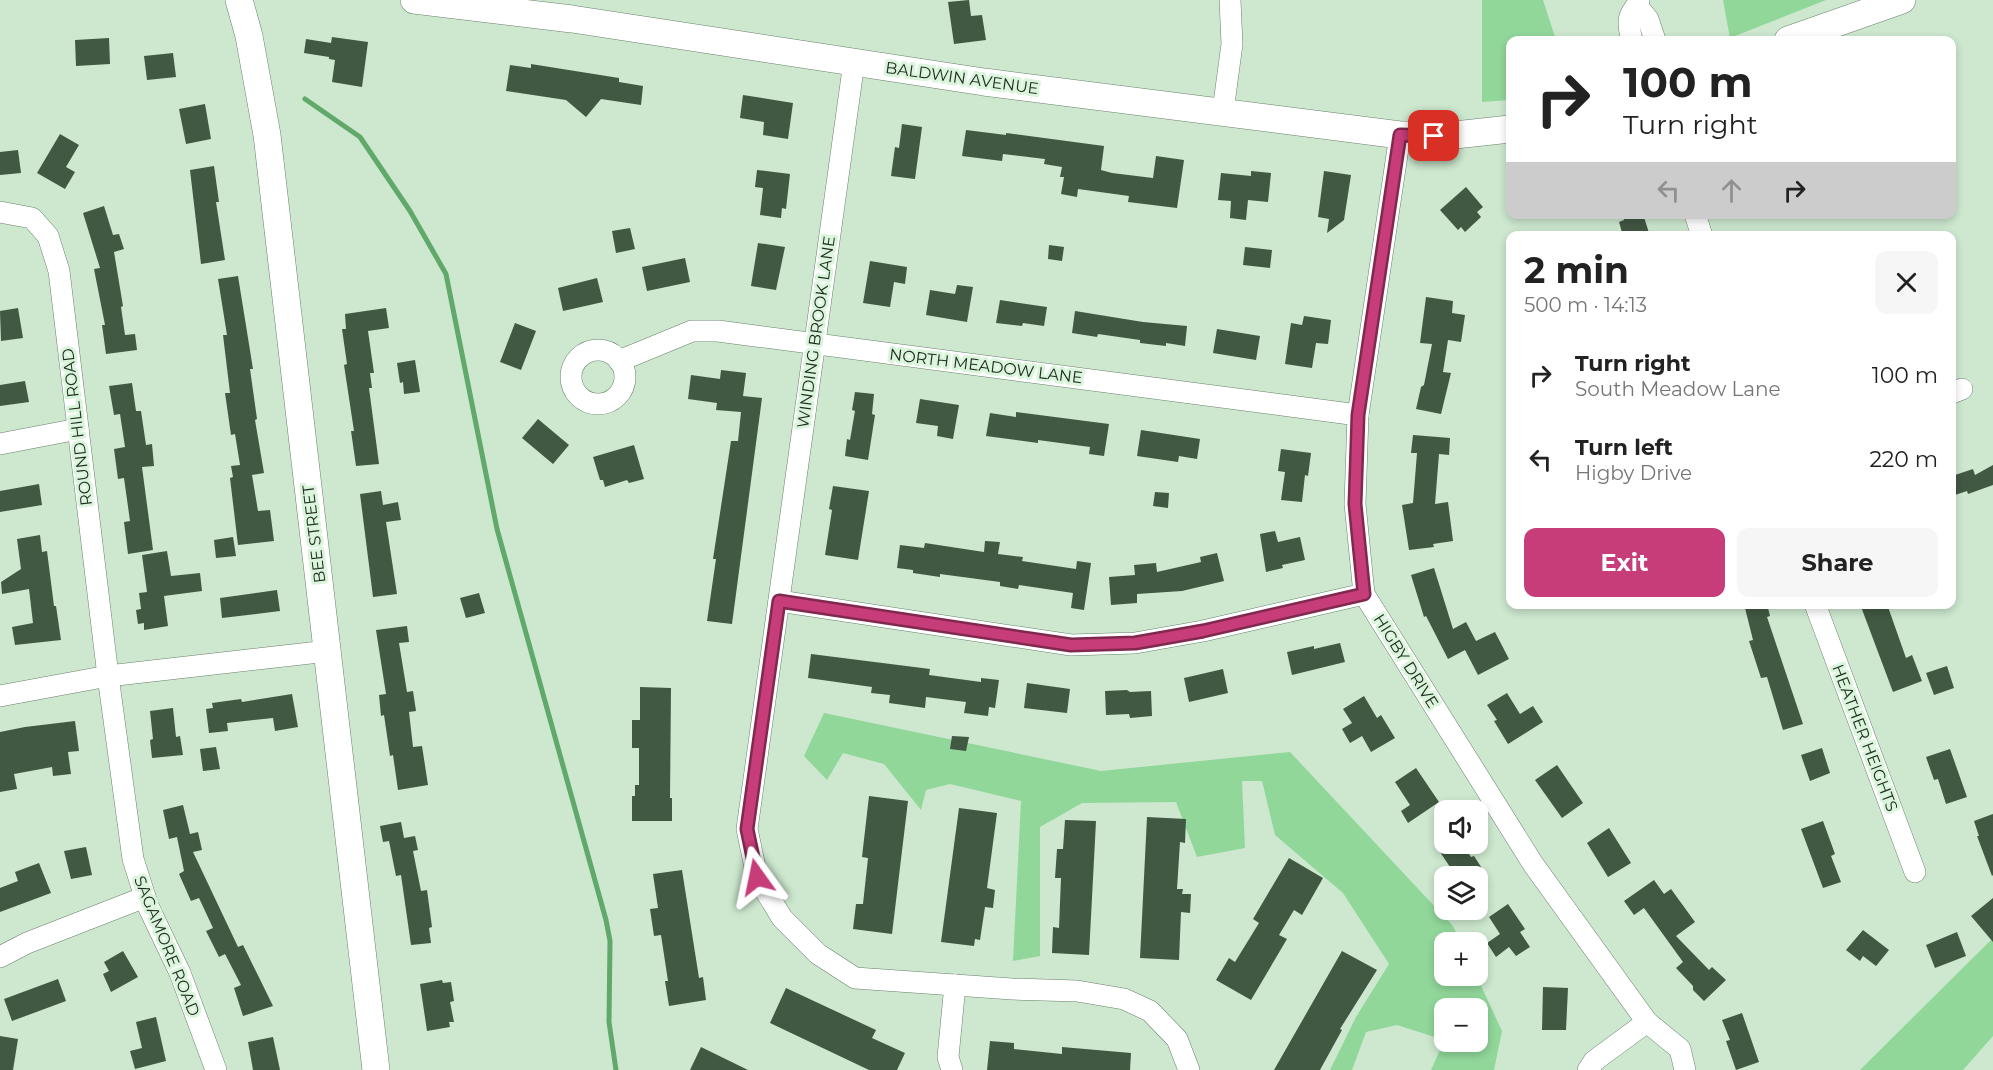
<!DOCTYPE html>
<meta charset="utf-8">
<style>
:root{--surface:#fff;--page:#f6f6f6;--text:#222;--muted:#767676;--accent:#c63d79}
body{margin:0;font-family:Montserrat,sans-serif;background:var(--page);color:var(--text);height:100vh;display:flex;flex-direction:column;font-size:22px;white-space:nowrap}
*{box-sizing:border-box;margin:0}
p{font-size:20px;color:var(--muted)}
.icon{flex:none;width:33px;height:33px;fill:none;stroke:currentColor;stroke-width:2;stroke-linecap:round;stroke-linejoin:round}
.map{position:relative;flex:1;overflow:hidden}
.panel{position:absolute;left:1506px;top:231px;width:450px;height:378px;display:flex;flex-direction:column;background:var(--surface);border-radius:12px;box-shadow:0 3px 9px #0003}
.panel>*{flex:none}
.banner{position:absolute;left:1506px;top:36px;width:450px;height:183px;border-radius:12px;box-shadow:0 3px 9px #0003;background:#fff;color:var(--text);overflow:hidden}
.fabs{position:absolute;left:1434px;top:800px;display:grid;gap:12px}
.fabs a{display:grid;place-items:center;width:54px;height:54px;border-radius:12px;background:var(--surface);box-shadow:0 3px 9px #0003;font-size:30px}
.pin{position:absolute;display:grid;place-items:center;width:51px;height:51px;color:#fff;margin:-26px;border-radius:12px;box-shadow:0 3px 9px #0006}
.me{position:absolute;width:66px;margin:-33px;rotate:348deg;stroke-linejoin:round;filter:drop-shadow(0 0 4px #0008)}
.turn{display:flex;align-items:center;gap:21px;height:126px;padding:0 18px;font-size:27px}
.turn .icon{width:78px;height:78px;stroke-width:2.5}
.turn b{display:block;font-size:42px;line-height:51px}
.lanes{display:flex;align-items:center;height:57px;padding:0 18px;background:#0003;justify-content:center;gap:30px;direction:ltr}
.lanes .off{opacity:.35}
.round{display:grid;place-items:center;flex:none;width:63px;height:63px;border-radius:12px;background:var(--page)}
.summary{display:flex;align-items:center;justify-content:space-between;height:102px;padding:0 18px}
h1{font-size:36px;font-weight:700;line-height:45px}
.cta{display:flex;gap:12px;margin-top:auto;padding:12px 18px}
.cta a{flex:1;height:69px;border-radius:12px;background:var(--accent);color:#fff;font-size:24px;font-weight:700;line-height:69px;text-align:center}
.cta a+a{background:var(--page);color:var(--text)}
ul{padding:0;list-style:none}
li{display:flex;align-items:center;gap:18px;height:84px;padding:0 18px}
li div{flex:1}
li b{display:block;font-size:22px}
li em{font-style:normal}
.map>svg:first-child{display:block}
</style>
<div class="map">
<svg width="1993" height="1070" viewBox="0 0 1993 1070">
<rect width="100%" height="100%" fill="#cde8cf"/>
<g fill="#91d79a">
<path d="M1482,0H1543L1556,40H1510V100L1482,102Z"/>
<path d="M1723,0H1826L1730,38Z"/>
<path d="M824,713L1101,771L1290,752L1453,926L1461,942H1444V975H1476L1502,1031L1494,1070H1431L1444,1041H1478V1008H1444V1040L1397,1025L1366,1032L1352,1070H1330L1356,1017L1389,964L1343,893L1275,835L1262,781H1242L1245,848L1197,857L1176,802L1082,803L1040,827V956L1013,961L1021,801L950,784L926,790L921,810L884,764L843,753L827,780L804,756Z"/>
<path d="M1993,938V1036L1963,1070H1860Z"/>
</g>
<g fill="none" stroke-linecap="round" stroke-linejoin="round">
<path stroke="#60a96a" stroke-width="5" d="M305,99L360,137L410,211L446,274L497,529L606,920L610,941L609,1022L616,1070"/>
</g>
<g fill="#415843">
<path d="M969,0L971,16L982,15L986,40L954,44L948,2Z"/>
<path d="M332,37L368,42L362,87L332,82L335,60L329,59V57L304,53L306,39L331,43Z"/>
<path d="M109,38L110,64L76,66L75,40Z"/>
<path d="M173,53L176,77L147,80L144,56Z"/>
<path d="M531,64L619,78V82L643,86L641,105L601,99L586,117L566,100L506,91L510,65L531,68Z"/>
<path d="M743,95L793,103L788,139L763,135L764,122L740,118Z"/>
<path d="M205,104L211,139L186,144L179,109Z"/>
<path d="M902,124L922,127L915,179L891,176L895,147L899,148Z"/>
<path d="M966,130L1006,135V133L1104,146L1101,170L1112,173L1153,178L1156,156L1184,160L1177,208L1128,202L1129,196L1078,189L1077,197L1061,194L1064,177H1060L1062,167L1044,164L1045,159L1003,154L1002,161L962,156Z"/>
<path d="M60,134L79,145L66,167L75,172L65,189L37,173Z"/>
<path d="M18,150L21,173L0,175V152Z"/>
<path d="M214,166L219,202H216L225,260L201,264L190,170Z"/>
<path d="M757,170L790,174L786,209L782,208L781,218L760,215L763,188L755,187Z"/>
<path d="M1251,171L1271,173L1268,202L1248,200L1246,220L1230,218L1231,201L1218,200L1221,173L1251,176Z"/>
<path d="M1324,171L1351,175L1344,220L1327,233L1329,219L1318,217Z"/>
<path d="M1466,187L1483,207L1477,212L1481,217L1465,232L1461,227L1458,230L1440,210Z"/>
<path d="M104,206L113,235L119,234L124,249L114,252L123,306L121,307L125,335L135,334L137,350L106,354L102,325H105L94,269L100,268L83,213Z"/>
<path d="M1622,214H1643L1650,236H1623L1619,222L1624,220Z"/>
<path d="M630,228L635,249L616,253L612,231Z"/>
<path d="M758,243L785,247L776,290L751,286Z"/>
<path d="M1049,245L1064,247L1062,261L1048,259Z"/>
<path d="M1245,247L1272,250L1270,268L1243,265Z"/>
<path d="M685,258L690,282L647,291L642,267Z"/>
<path d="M870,261L907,267L905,284L894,282L890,307L863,303Z"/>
<path d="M238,276L253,369H250L257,419L255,420L264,473L252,475L258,511L270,510L274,541L238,545L230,478L233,477L231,466L240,465L235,434L231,435L225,393H230L223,335H227L218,279Z"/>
<path d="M597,278L603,302L563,311L558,288Z"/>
<path d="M957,285L973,287L967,322L926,315L930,290L955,294Z"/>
<path d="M1426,297L1453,301L1452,313L1465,315L1461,342L1448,340L1443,372L1451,373L1441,414L1416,409L1421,387L1424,385L1432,344L1420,343Z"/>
<path d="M1000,300L1047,307L1044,326L1023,323L1022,326L996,323Z"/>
<path d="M18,308L23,338L1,341L0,311Z"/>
<path d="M386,308L389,328L368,331L374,373H370L372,388H369L379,464L356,466L351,431H354L344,365L347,364L342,329H346L345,314Z"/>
<path d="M1075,311L1143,322L1187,326L1185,346L1166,343V346L1140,343V340L1098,334L1097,337L1072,333Z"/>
<path d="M1304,316L1331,320L1328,344L1316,343L1312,368L1285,364L1291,323L1302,325Z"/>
<path d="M515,323L536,331L521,370L500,362Z"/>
<path d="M1217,329L1260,336L1256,360L1213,353Z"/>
<path d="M415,360L420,392L404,394L403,382L400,383L397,363Z"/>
<path d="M721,370L746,373L743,396L762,398L732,624L707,621L716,559H713L731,441H738L741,412L716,410L717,403L688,399L691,375L720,379Z"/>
<path d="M25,381L29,402L0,406V385Z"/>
<path d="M132,383L136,411H141L146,445L152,444L154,466L142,467L153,550L128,554L124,522L130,521L124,478L118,479L114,449L125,447L120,414L114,415L109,386Z"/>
<path d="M855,392L874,394L872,414L875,415L868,460L845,456L847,439L850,440L855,411L852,410Z"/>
<path d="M920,399L959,405L953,439L937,436L938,426L916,423Z"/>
<path d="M1016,412L1109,424L1104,456L1089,454L1090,447L1038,440V443L986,436L990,413L1016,417Z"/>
<path d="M538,419L569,445L553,464L522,438Z"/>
<path d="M1141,430L1200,439L1197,459L1179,456L1178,462L1137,456Z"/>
<path d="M1413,435L1450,438L1449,455L1439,454L1435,504L1448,502L1453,541L1433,544L1434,547L1409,550L1402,505L1413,503L1417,453H1411Z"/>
<path d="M634,445L644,479L629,483L627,480L605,487L603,480H600L593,457Z"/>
<path d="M1281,449L1311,453L1308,476L1305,475L1302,502L1281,500L1285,472L1278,471Z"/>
<path d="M1993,465V485L1968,494L1967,491L1952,496V476L1973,469L1975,475Z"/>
<path d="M39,484L42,505L0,512V491Z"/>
<path d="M833,486L869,491L858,560L825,555L832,510L829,509Z"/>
<path d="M381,491L383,505L398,502L401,520L386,522L397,594L373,597L360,494Z"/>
<path d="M1155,492L1169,493L1168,508L1153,506Z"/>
<path d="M1275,531L1278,542L1300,537L1305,560L1282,565L1283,568L1266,572L1260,534Z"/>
<path d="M40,535L42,552L47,551L54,606H56L61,640L15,645L12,627L33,623L29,589L2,594L1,582L21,569L17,539Z"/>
<path d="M233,537L236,556L216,558L214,540Z"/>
<path d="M985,541L1000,542L998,554L1023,557L1022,561L1076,569L1077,561L1091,563L1084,610L1071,608L1073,593L1019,585L1018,589L1000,586V582L940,574V577L913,573V570L897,568L900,545L924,548L925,543L984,552Z"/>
<path d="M167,551L171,576L200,573L202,591L164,596L168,626L144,630V623L138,624L136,610L141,609L139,593L147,592L142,555Z"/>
<path d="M1217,553L1224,581L1182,591L1137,594V603L1111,605L1109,577L1135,575L1134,565L1156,563L1157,572L1201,562L1200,557Z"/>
<path d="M1434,568L1453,629L1466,622L1476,641L1495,632L1509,659L1478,675L1465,650L1448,659L1426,616L1424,617L1411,575Z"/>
<path d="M277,590L280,611L222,618L220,598Z"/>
<path d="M479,593L485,613L466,618L460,598Z"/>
<path d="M1744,604H1767L1770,616L1767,617L1803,724L1783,730L1767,677L1761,678L1749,641L1753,640Z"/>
<path d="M1860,604H1887L1906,658L1912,655L1922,681L1893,692Z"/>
<path d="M407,626L409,642L399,643L407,692L413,691L416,711L409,712L413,747L422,746L428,785L398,790L393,755L390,756L384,715L381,716L379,695L386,694L376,630Z"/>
<path d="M1340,643L1345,662L1292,675L1287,652L1314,646V649Z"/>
<path d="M811,654L930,669L929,675L981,682V678L999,680L995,708L989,707L988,716L964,713L966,702L926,697L925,708L889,703L890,695L871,693L872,687L808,678Z"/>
<path d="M1947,666L1954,688L1934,695L1926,673Z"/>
<path d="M1223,669L1228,693L1189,702L1184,678Z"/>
<path d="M1027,683L1070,689L1067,713L1024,708Z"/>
<path d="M640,687L671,688L670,798H672V821H632V796H635V785H639V748H632V720H640Z"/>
<path d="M1127,690L1130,692L1151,691L1152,716L1130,718L1129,714L1106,715L1105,691Z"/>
<path d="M1507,693L1520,714L1533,706L1543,722L1508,744L1494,721L1497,720L1487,705Z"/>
<path d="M292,694L298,727L275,731L273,718L227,723L228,731L209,733L206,709L213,708L212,703L241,699L242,702Z"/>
<path d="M1364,696L1377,718L1381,715L1395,738L1371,752L1362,736L1350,743L1342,729L1352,723L1343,709Z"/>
<path d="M173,708L176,737L180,736L183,755L152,758L150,740L153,739L150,711Z"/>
<path d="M75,721L79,751L68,752L71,774L53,776L52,767L14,774L17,789L0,792V732L25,727Z"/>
<path d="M952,736L969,737L966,751L950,749Z"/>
<path d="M216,747L220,769L203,771L200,749Z"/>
<path d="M1822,748L1830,773L1810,781L1801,755Z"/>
<path d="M1950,749L1967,797L1946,804L1938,779L1934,780L1926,757Z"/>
<path d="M1557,765L1583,803L1562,818L1535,780Z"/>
<path d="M1416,768L1439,802L1408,823L1401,811L1410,805L1395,782Z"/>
<path d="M869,796L908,801L892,934L853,929L856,904H863L868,858L862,857Z"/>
<path d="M183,805L190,834L198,832L202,850L193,852L238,947L243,945L273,1006L243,1016L234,988L241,985L225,954L219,957L206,931L213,928L199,898L191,901L179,874L184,871L177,837L169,839L163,810Z"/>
<path d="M959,808L997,813L987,888L995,890L993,908L985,907L980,940L975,939L974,946L941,942Z"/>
<path d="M1993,814V875L1992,876L1977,836H1979L1974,821Z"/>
<path d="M1147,817L1186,819L1185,843L1180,842L1177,889H1183L1182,894H1191L1190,913L1181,912L1179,960L1140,958Z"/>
<path d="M1065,820L1096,821L1089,955L1052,953L1053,927L1059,928L1061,878H1055L1057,849H1063Z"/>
<path d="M1823,821L1835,854L1831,856L1841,882L1823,888L1801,829Z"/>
<path d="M401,822L404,838L415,836L418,850L413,851L421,891L427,890L432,927L429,928L431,943L411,945L401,875L396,876L389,841L383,842L380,826Z"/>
<path d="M1609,828L1631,863L1608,877L1587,843Z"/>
<path d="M1448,843H1462L1471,857L1474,856L1487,876H1456L1438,849Z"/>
<path d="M86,847L92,875L71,879L64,851Z"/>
<path d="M1289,858L1323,878L1302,915L1294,910L1279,935L1287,939L1251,1000L1216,980L1229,958L1235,962L1259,923L1253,919Z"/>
<path d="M39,863L51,893L0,912V888L18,881L15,872Z"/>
<path d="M682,870L699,978L703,977L706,1000L669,1006L665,981H668L661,935L654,936L650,909L658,908L653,874Z"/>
<path d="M1654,880L1664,894L1671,889L1695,922L1676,936L1709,970L1712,967L1726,980L1704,1001L1693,990V986L1676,968L1683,962L1644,908L1634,915L1624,901Z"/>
<path d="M1993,898V942L1971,916Z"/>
<path d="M1508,904L1525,929L1520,932L1530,947L1516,956L1509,947L1496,957L1487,943L1500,934L1489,917Z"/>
<path d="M1863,930L1889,950L1876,966L1863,956L1860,961L1846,950Z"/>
<path d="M1957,932L1966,956L1935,968L1926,945Z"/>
<path d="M123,951L138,977L111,992L103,974L109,971L104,962Z"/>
<path d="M1342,951L1377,970L1340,1029L1342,1030L1320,1070H1274Z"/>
<path d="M58,979L66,1001L12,1021L4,999Z"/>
<path d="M442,980L443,983L451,982L454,1001L450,1002L454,1022H449L450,1027L427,1031L420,984Z"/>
<path d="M1543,987L1568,988L1566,1030H1542Z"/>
<path d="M786,988L876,1030L872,1038L905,1053L897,1070H869L770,1023Z"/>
<path d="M1742,1013L1759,1062L1736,1070L1726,1041L1730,1040L1722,1020Z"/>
<path d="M156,1017L166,1061L135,1069L130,1051L142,1048L136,1022Z"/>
<path d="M0,1036L18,1039L13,1070H0Z"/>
<path d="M273,1037L280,1070H253L248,1042Z"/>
<path d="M990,1041L1014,1043V1049L1062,1054V1047L1131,1053L1130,1070H987Z"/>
<path d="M701,1047L748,1070H690Z"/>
</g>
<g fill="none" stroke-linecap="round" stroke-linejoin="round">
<defs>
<g id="minor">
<path d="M1637,6L1648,19L1655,40"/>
<path d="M1632,40C1630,32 1627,22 1631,14C1634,8 1637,6 1639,0"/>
<path d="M854,62L747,829L757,877L782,918L818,954L855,978L1012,989L1077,991L1124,999L1150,1011L1177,1039L1189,1070"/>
<path d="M1223,111L1232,44L1230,0"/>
<path d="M1400,135L1358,415L1355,504L1364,594L1533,864L1647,1022L1680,1049L1685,1070"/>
<path d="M0,212L32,218L48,236L59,271L108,676L133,859L148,906L180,973L216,1070"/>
<path d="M1695,214L1702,236"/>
<circle cx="598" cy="377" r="27"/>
<path d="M619,361L692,331H718L1358,415"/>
<path d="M1952,393L1962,389"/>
<path d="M0,444L78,429"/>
<path d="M779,601L1071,645L1135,643L1203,631L1364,594"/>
<path d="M1815,604L1915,872"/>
<path d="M0,696L108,676L328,651"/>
<path d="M0,957L27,943L145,897"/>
<path d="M952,1070L948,1057L955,985"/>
<path d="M1588,1070L1594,1061L1647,1022"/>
</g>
<g id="tertiary">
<path d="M239,0L249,36L267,135L376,1070"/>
<path d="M414,0L572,19L984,82L1400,135H1455L1510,129"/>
<path d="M1788,40L1902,0"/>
</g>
</defs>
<use href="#minor" stroke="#69816b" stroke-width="22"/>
<use href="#tertiary" stroke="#69816b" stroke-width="28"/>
<use href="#minor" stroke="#fff" stroke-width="21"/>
<use href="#tertiary" stroke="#fff" stroke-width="27"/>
</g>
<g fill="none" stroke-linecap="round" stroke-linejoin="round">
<defs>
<path id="route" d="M757,877L747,829L779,601L1071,645L1135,643L1158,639L1203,631L1364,594L1355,504L1358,415L1400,135L1434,136"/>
</defs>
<use href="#route" stroke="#81284f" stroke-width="15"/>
<use href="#route" stroke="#c63d79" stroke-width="10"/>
</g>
<g text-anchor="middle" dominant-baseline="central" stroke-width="6" stroke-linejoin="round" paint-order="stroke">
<g font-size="16" fill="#212b22" stroke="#daf5dc">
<text transform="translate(962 78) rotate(8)">BALDWIN AVENUE</text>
<text transform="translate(816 332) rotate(-82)">WINDING BROOK LANE</text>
<text transform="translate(986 366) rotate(7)">NORTH MEADOW LANE</text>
<text transform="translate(77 427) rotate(-97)">ROUND HILL ROAD</text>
<text transform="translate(314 534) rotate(-97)">BEE STREET</text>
<text transform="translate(1406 661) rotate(58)">HIGBY DRIVE</text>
<text transform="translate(1865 738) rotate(69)">HEATHER HEIGHTS</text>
<text transform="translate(167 946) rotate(68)">SAGAMORE ROAD</text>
</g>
</g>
</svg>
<div class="fabs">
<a><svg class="icon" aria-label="sound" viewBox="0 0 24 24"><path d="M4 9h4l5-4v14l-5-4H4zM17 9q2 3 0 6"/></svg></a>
<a><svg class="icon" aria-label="layers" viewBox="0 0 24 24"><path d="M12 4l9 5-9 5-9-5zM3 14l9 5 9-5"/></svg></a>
<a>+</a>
<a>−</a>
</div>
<div class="pin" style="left:1434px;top:136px;background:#d93025"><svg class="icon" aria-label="arrive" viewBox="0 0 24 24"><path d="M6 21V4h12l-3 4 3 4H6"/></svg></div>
<svg class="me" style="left:757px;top:877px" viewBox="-20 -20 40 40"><path d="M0-17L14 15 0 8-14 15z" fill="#c63d79" stroke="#fff" stroke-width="4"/></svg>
<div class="banner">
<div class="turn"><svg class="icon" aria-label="right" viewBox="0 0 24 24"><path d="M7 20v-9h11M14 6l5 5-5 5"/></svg><div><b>100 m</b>Turn right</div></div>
<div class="lanes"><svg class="icon off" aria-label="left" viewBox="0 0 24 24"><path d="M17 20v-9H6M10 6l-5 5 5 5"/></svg><svg class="icon off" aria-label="ahead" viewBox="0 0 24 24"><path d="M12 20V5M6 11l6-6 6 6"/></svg><svg class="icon" aria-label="right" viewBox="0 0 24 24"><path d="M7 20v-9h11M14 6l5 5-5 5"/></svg></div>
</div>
<section class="panel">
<div class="summary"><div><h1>2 min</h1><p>500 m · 14:13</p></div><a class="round"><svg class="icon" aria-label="close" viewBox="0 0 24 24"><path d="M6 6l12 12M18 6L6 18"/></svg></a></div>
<ul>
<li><svg class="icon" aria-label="right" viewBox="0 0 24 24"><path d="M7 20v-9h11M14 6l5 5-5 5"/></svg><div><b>Turn right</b><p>South Meadow Lane</p></div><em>100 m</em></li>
<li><svg class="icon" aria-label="left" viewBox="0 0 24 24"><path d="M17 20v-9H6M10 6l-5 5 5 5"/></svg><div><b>Turn left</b><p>Higby Drive</p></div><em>220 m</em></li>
</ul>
<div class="cta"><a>Exit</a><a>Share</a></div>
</section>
</div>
